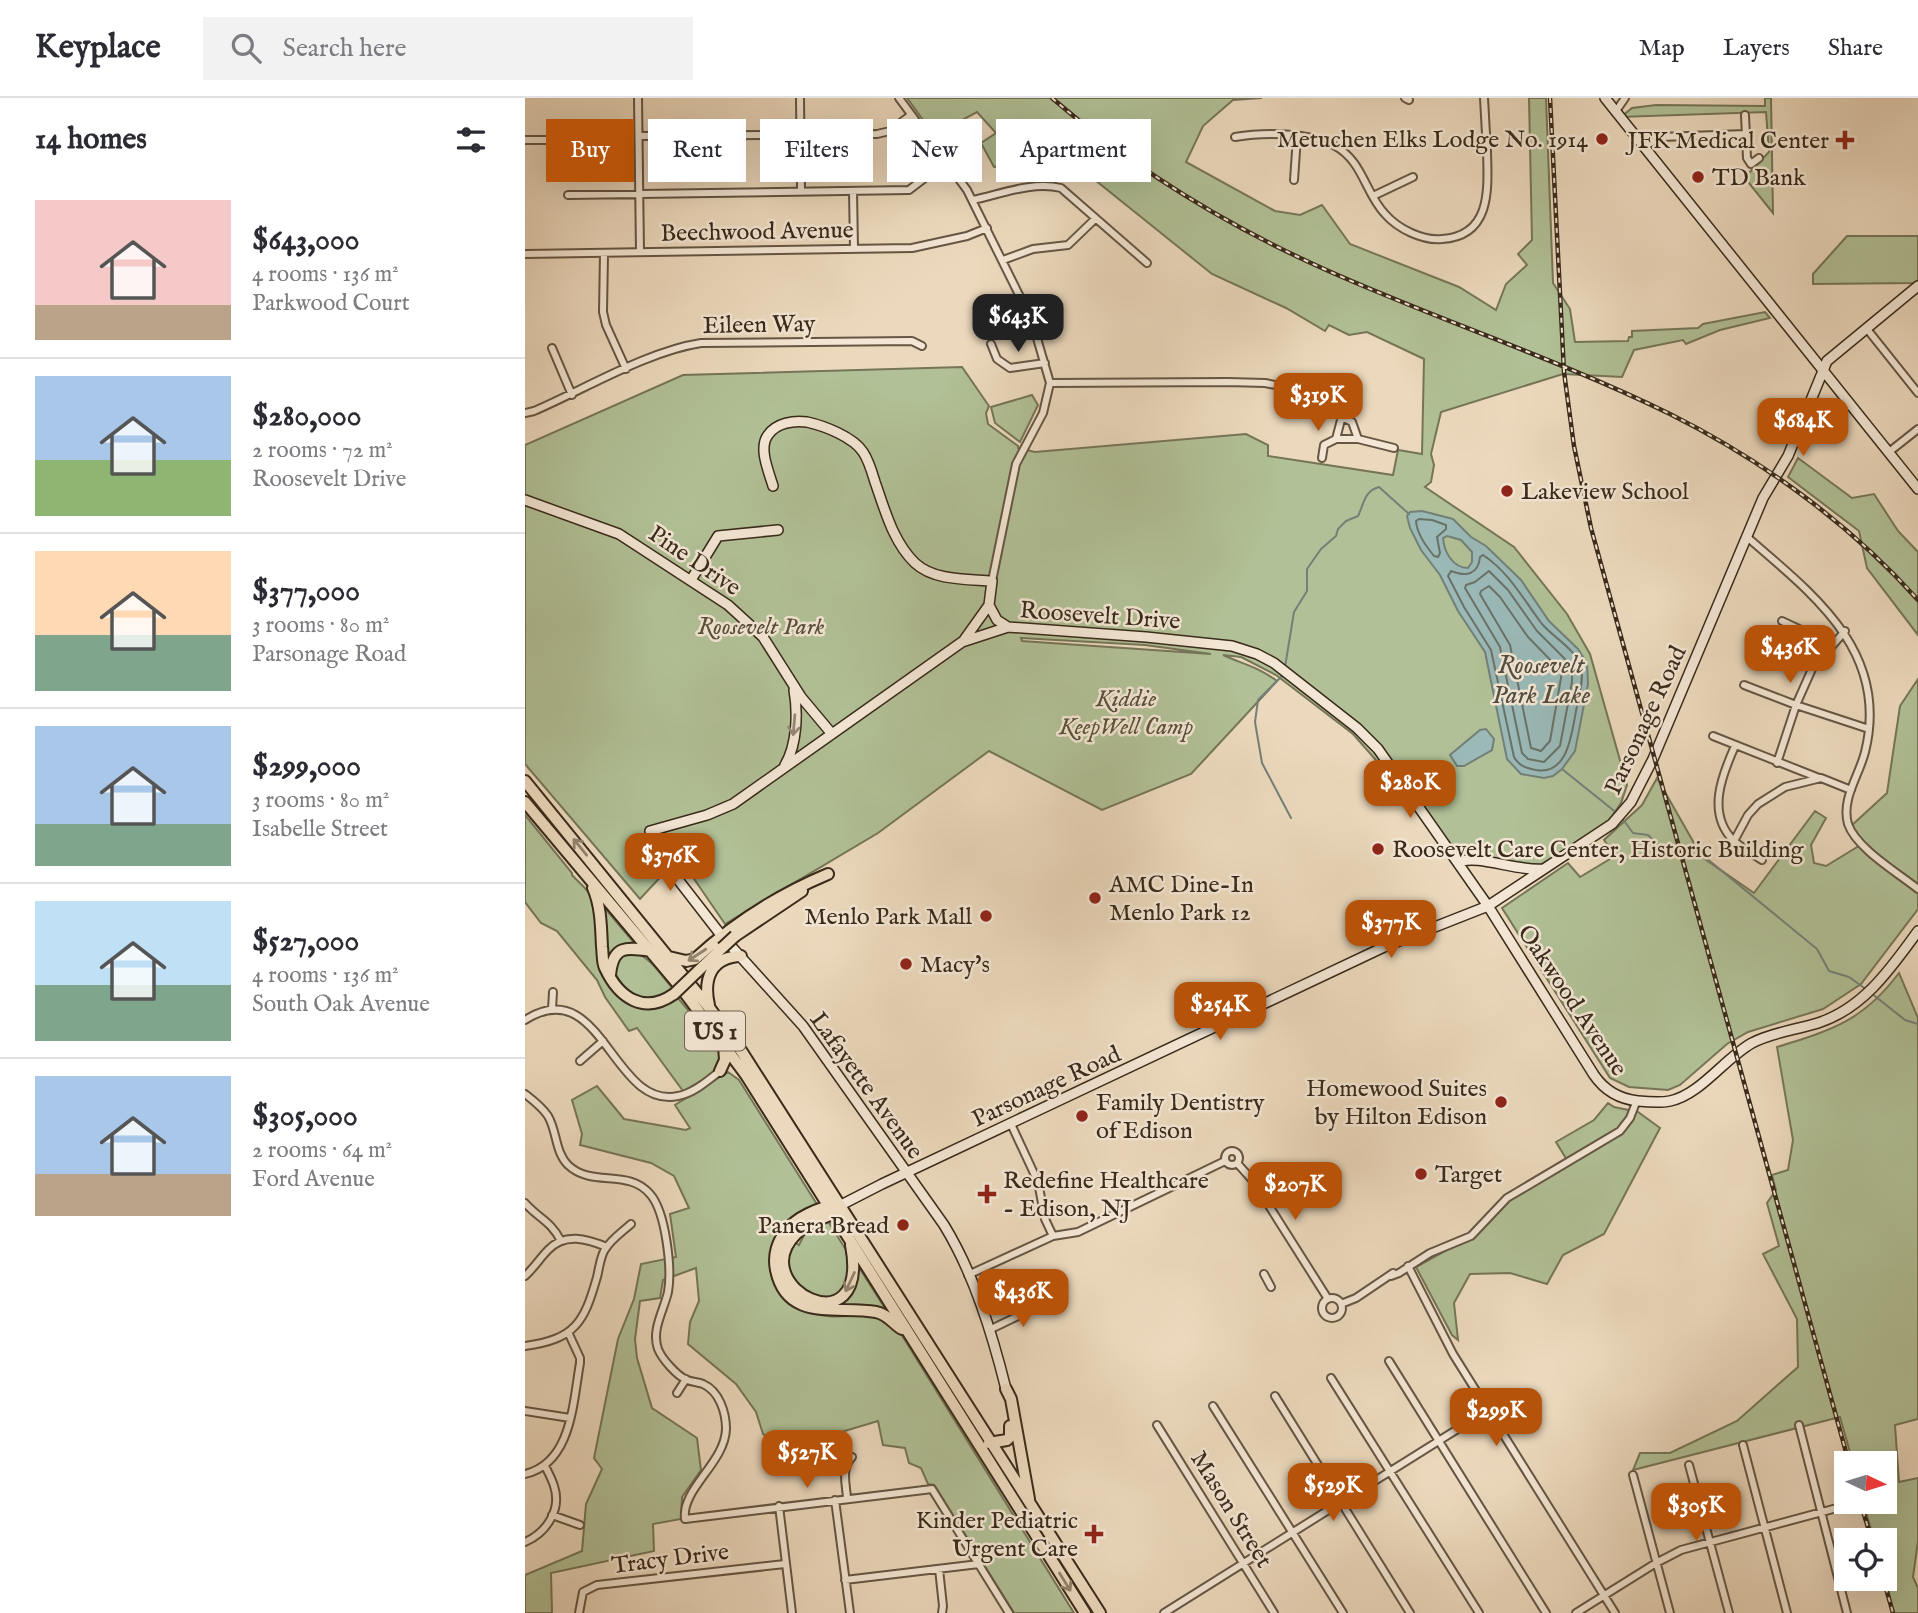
<!DOCTYPE html>
<meta charset="utf-8">
<style>
body{margin:0;font-family:"IM FELL English",serif;background:#f2f2f3;color:#2b2b33;height:100vh;display:flex;flex-direction:column;font-size:26px;white-space:nowrap}
*{box-sizing:border-box;margin:0}
p{font-size:23px;color:#7c7c81}
.icon{flex:none;width:38px;height:38px;fill:none;stroke:currentColor;stroke-width:2;stroke-linecap:round;stroke-linejoin:round}
.map{position:relative;flex:1;overflow:hidden}
.drawer{display:flex;flex-direction:column;background:#fff;width:525px}
.drawer>*{flex:none}
.top-card{position:absolute;left:21px;top:21px;width:665px;height:63px;display:flex;gap:14px}
.needle{width:46px;rotate:94deg}
.controls{position:absolute;left:1309px;top:1353px;display:grid;gap:14px}
.controls a{display:grid;place-items:center;width:63px;height:63px;border-radius:0px;background:#fff;box-shadow:0 7px 28px #0002;font-size:35px}
.price{position:absolute;translate:-50% -60px;padding:0 16px;border-radius:14px;background:#b45309;color:#fff;font-size:23px;line-height:46px;filter:drop-shadow(0 2px 4px #0008)}
.price::after{content:'';position:absolute;left:50%;top:42px;width:21px;height:16px;margin-left:-10px;background:inherit;clip-path:polygon(0 0,100% 0,50% 100%)}
.price.selected{background:#222;color:#fff}
ul{padding:0;list-style:none}
li{display:flex;align-items:center;gap:21px;height:175px;padding:0 35px}
li+li{border-top:2px solid #e1e1e2}
li span{display:grid;place-items:center;flex:none;width:196px;height:140px;border-radius:0px;color:#555}
li>.icon{margin-inline-start:auto}
span .icon{width:84px;height:84px;fill:#fffc;stroke-width:1}
li b{font-size:30px}
h2{display:flex;justify-content:space-between;align-items:center;height:84px;padding:0 35px;font-size:30px}
.tag{padding:0 24px;border-radius:0px;background:#fff;box-shadow:0 7px 28px #0002;font-size:24px;line-height:63px}
.tag.selected{background:#b45309;color:#fff}
header{display:flex;align-items:center;gap:42px;box-sizing:border-box;height:98px;padding:0 35px;background:#fff;border-bottom:2px solid #e1e1e2}
header strong{font-size:33px}
nav{display:flex;gap:38px;margin-inline-start:auto;font-size:24px}
.search{width:490px;height:63px;background:#f2f2f3;display:flex;align-items:center;gap:18px;box-sizing:border-box;padding:0 24px;border-radius:0px;color:#7c7c81;font-size:26px}
main{display:flex;flex:1;min-height:0}
.map>svg:first-child{display:block}
.green{fill:#b1c096;stroke:#757558;stroke-width:2;fill-rule:evenodd}
.water{fill:#9ab9b7;stroke:#738078;stroke-width:2;fill-rule:evenodd}
.lines{fill:none;stroke-linecap:round;stroke-linejoin:round}
.shore{stroke:#6a7268;stroke-width:2}
.stream{stroke:#738078;stroke-width:2}
.street-casing{stroke:#665643;stroke-width:10}
.secondary-casing{stroke:#392a1a;stroke-width:12}
.highway-casing{stroke:#392a1a;stroke-width:14}
.street{stroke:#f3e6d4;stroke-width:6}
.secondary{stroke:#f3e6d4;stroke-width:9}
.highway{stroke:#ecd9bd;stroke-width:10}
.rail-casing{stroke:#392a1a;stroke-width:4.5}
.rail{stroke:#f3e6d4;stroke-width:2;stroke-dasharray:5;stroke-linecap:butt}
.highway-bridge-casing{stroke:#392a1a;stroke-width:14;stroke-linecap:butt}
.highway-bridge{stroke:#ecd9bd;stroke-width:10}
.oneway{stroke:#968877}
.oneway2{stroke:#92826c}
.poi-dot{fill:#8f2418;stroke:#f3e6d4;stroke-width:2.5}
.labels{text-anchor:middle;stroke-width:5;stroke-linejoin:round;paint-order:stroke}
.shield{fill:#f3e6d4;stroke:#716252;stroke-width:2}
.shield-label{font-size:23px;font-weight:bold;fill:#392a1a}
.poi-label{font-size:24px;fill:#392a1a;stroke:#f3e6d4;text-anchor:start}
.street-label{font-size:24px;fill:#392a1a;stroke:#f3e6d4}
.park-label{font-size:24px;font-style:italic;fill:#575039;stroke:#f3e6d4}
.water-label{font-size:26px;font-style:italic;fill:#514e41;stroke:#f3e6d4}
</style>
<header>
<strong>Keyplace</strong>
<div class="search"><svg class="icon" aria-label="search" viewBox="0 0 24 24"><circle cx="10" cy="10" r="6"/><path d="M15 15l6 6"/></svg>Search here</div>
<nav><a>Map</a><a>Layers</a><a>Share</a></nav>
</header>
<main>
<section class="drawer">
<h2>14 homes<svg class="icon" aria-label="filters" viewBox="0 0 24 24"><path d="M4 7h16M4 17h16"/><circle cx="9" cy="7" r="2"/><circle cx="15" cy="17" r="2"/></svg></h2>
<ul>
<li><span style="background:linear-gradient(#f6c9c9 75%,#b9a48a 0)"><svg class="icon" aria-label="home" viewBox="0 0 24 24"><path d="M3 11l9-7 9 7M6 9v11h12V9"/></svg></span><div><b>$643,000</b><p>4 rooms · 136 m²</p><p>Parkwood Court</p></div></li>
<li><span style="background:linear-gradient(#a9c7e8 60%,#8fb573 0)"><svg class="icon" aria-label="home" viewBox="0 0 24 24"><path d="M3 11l9-7 9 7M6 9v11h12V9"/></svg></span><div><b>$280,000</b><p>2 rooms · 72 m²</p><p>Roosevelt Drive</p></div></li>
<li><span style="background:linear-gradient(#ffd9b3 60%,#7fa58c 0)"><svg class="icon" aria-label="home" viewBox="0 0 24 24"><path d="M3 11l9-7 9 7M6 9v11h12V9"/></svg></span><div><b>$377,000</b><p>3 rooms · 80 m²</p><p>Parsonage Road</p></div></li>
<li><span style="background:linear-gradient(#a9c7e8 70%,#7fa58c 0)"><svg class="icon" aria-label="home" viewBox="0 0 24 24"><path d="M3 11l9-7 9 7M6 9v11h12V9"/></svg></span><div><b>$299,000</b><p>3 rooms · 80 m²</p><p>Isabelle Street</p></div></li>
<li><span style="background:linear-gradient(#bfe0f5 60%,#7fa58c 0)"><svg class="icon" aria-label="home" viewBox="0 0 24 24"><path d="M3 11l9-7 9 7M6 9v11h12V9"/></svg></span><div><b>$527,000</b><p>4 rooms · 136 m²</p><p>South Oak Avenue</p></div></li>
<li><span style="background:linear-gradient(#a9c7e8 70%,#b9a48a 0)"><svg class="icon" aria-label="home" viewBox="0 0 24 24"><path d="M3 11l9-7 9 7M6 9v11h12V9"/></svg></span><div><b>$305,000</b><p>2 rooms · 64 m²</p><p>Ford Avenue</p></div></li>
</ul>
</section>
<div class="map">
<svg width="1393" height="1515" viewBox="0 0 1393 1515">
<rect width="100%" height="100%" fill="#ecd9bd"/>
<filter id="stains"><feTurbulence type="fractalNoise" baseFrequency=".00286" numOctaves="4"/><feColorMatrix values="0 0 0 0 .2 0 0 0 0 .09 0 0 0 0 .02 0 0 0 .5 -.17"/></filter>
<radialGradient id="worn" r=".72"><stop offset=".6" stop-color="#630" stop-opacity="0"/><stop offset="1" stop-color="#630" stop-opacity=".3"/></radialGradient>
<path class="green" d="M382,0H737L708,2L678,28L661,64L750,113L775,117L797,107L825,146L934,189L971,212L981,186L1002,167L993,156L1007,142L1004,0H1021L1028,185L1045,211L1050,244L1103,243L1104,239H1107V233L1173,230L1178,226L1240,214L1245,220L1195,232L1161,246L1158,242L1109,252L1097,279L1038,276L916,314L906,356L909,367L906,384L900,389L989,449L1042,516L1065,556L1102,687L1096,705L1082,725L1015,767L988,765L918,750L864,677L828,636L751,577L716,559L698,557C717,566 732,568 752,583L666,676L577,712L464,653L353,735L200,826L154,759L115,801L0,666V347L158,277L437,269L464,308L461,315L463,326L493,348V350L510,354L721,336L743,347V358L868,377L873,352L897,356L899,261L842,234L824,237L804,227L800,233L761,210L687,176L519,41L507,63L469,69L456,45L471,35L452,14L409,37ZM496,540L620,547L686,556L497,543Z
M1240,0H1246L1248,115L1223,84V76L1244,54L1241,14L1096,19L1107,10L1131,7L1240,8Z
M1322,138H1393V185L1288,186V176Z
M507,297L513,307L495,344L470,325L466,309Z
M1273,360L1327,400L1349,396L1373,433L1393,454V537L1342,470L1334,433L1263,379Z
M1393,581V811L1336,886L1298,911L1223,934L1202,946L1155,987L1143,992L1104,989L1085,980L977,810L1043,765L1055,779L1090,758L1079,742L1117,707L1132,680L1177,759L1229,795L1290,713L1301,720L1286,747L1289,765L1301,768L1337,746L1325,729L1362,695L1375,608Z
M0,717L47,775V777C53,784 65,793 68,801C74,820 71,842 74,861C78,889 103,917 134,910C140,908 147,903 153,900L173,924L198,961C192,977 172,985 158,993L112,930L104,933L80,899L72,882L32,833L16,825L0,804Z
M78,808L111,847L82,865Z
M101,853C123,854 134,875 148,891C120,909 104,902 89,873L92,862Z
M1374,875L1393,920V1321L1370,1327L1374,1384L1393,1380V1443L1388,1479L1393,1490V1515H1369L1360,1481V1442H1349L1338,1404H1360V1365H1328L1315,1319L1108,1372L1115,1355H1145L1212,1323L1273,1269L1272,1221L1238,1156L1254,1148L1242,1105L1251,1092L1247,1077L1263,1072L1268,1042L1252,949C1307,932 1338,923 1374,875Z
M203,974L214,982L293,1108C276,1114 258,1122 251,1139C233,1182 259,1213 302,1218C330,1222 349,1207 373,1231L549,1515H489L409,1387L403,1386L396,1370L384,1365L380,1350L358,1347L353,1323L303,1338L252,1360L246,1342L238,1336L231,1314L211,1286L163,1246L165,1224L174,1203L171,1170L138,1182L135,1200L115,1203L110,1241L112,1260L127,1310L172,1340L176,1372L157,1399L156,1421L128,1426L129,1453L26,1475L27,1515H0V1477L57,1453L61,1406L77,1371L69,1360L93,1241L109,1201L116,1166L151,1159L145,1116L164,1110L149,1078L126,1065L55,1047L57,1036L47,1002L72,988L99,1021L161,1032L165,1030L150,1007Z
M1083,1005L1089,1009L1113,1014L1135,1030L1079,1136L1038,1157L1022,1186L985,1175L945,1176L929,1205L933,1242L927,1237L891,1169L949,1137L982,1100L1042,1062L1031,1044L1069,1022Z
M303,1123L321,1152L325,1180C322,1185 317,1195 312,1198C293,1209 268,1189 263,1171C261,1162 265,1153 269,1144L274,1147L280,1135Z
M333,1171H335L363,1215L299,1208L330,1184Z"/>
<path class="water" d="M897,413L928,421L946,439L961,448L996,482L1024,523L1053,551L1062,565L1063,586L1050,653L1037,671L1028,678L1019,680L996,676L982,661L960,554L933,513L915,477L896,452L885,430L882,418L885,414ZM922,438L936,442L947,454V464L943,470C928,470 919,454 918,440Z
M961,631L969,641L967,652L939,668H932L925,657L955,632Z"/>
<g class="lines">
<path class="shore" d="M894,421L907,422L921,427V431L912,439L915,455L913,459L909,458C901,448 892,436 891,423Z
M958,457C984,474 998,501 1017,526C1029,540 1051,551 1056,570C1059,582 1054,596 1052,608C1047,630 1045,678 1011,672C1001,670 994,668 989,659L966,552L939,509L923,478L926,473C941,479 953,477 955,459Z
M964,473L983,492L1012,533L1041,562L1047,571V584L1035,648L1019,664L1003,661L997,655L975,549L940,490L941,487L950,484Z
M964,488L975,499L1003,539L1037,574L1025,643L1016,653L1006,650L985,547L955,496L956,493Z"/>
<path class="stream" d="M760,569L769,514L782,493V471L796,451L811,438L813,431L821,423L833,418C839,406 839,393 854,389L884,416
M757,578L733,602L730,624L737,665L766,720
M1037,671L1093,716
M1097,720L1108,735L1123,737L1136,750L1164,749L1175,755L1292,851L1304,873L1324,879L1342,892
M1346,895L1380,922L1393,926"/>
<g class="street-casing">
<path id="street" d="M113,0L115,154
M275,0L276,93
M374,0L442,92L507,223L525,285L518,315L491,366L467,483
M880,0L884,2
M1091,13L1100,0
M1220,17L1222,60L1226,66L1234,60
M114,38L352,36L365,33L386,17
M710,39C738,34 785,34 810,48C838,63 840,95 860,116C873,131 898,143 917,141C967,138 963,90 962,54C961,36 960,18 959,0
M0,42H35
M1119,49L1135,39L1221,36
M769,82L772,39
M328,93L329,151
M43,97L384,92L422,63
M848,98L888,79
M448,102C476,96 508,83 536,90L622,165
M0,156L387,150L442,138L462,130
M79,156L78,214L81,227L101,271
M478,162L508,151L543,147L570,121
M1342,231L1393,295
M466,246L472,261L485,270L520,265
M27,250L47,297
M525,285L703,284L740,285L760,289L827,324L833,341L869,350
M0,315L9,313C60,291 123,253 176,245L387,243L397,248
M811,341H833
M1364,354L1393,331
M797,360L799,347L811,341L817,318
M1222,439C1289,497 1365,554 1340,654C1334,678 1316,701 1323,726C1331,750 1373,775 1393,791
M1257,523L1306,546
M1219,587L1271,607L1344,631
M1188,638L1294,680
M1210,648C1197,677 1181,716 1209,743C1217,750 1228,756 1237,762
M1252,665L1271,607L1287,571L1320,533
M1209,743L1223,717L1233,706L1260,689L1296,680L1326,692
M27,911L28,894
M0,922C77,873 87,1012 153,998C169,995 182,983 195,973
M55,963L78,943
M0,996C9,1003 17,1009 23,1018C32,1033 30,1054 43,1067C67,1090 103,1070 125,1096C141,1114 147,1171 143,1194C139,1212 126,1232 133,1251C137,1261 152,1278 162,1282C167,1284 173,1284 178,1286C194,1293 201,1314 201,1331C200,1365 156,1391 160,1421L407,1391L484,1515
M486,1026L513,1084L520,1121L528,1138
M700 1060a7 7 0 1 1 14 0a7 7 0 1 1-14 0Z
M712,1065L729,1084L803,1201
M0,1105C14,1121 25,1122 36,1143
M883,1168L928,1256L1090,1515
M739,1176L746,1189
M443,1177L528,1138L553,1134L700,1063
M0,1178C9,1170 15,1160 23,1152C40,1134 62,1141 82,1149
M866,1178L874,1175L905,1155L946,1138L982,1100L1095,1033L1105,1020L1112,1002
M797 1210a10 10 0 1 1 20 0a10 10 0 1 1-20 0Z
M816,1206L831,1200L868,1175
M464,1232L520,1205
M0,1248C50,1241 59,1225 72,1179C74,1171 75,1161 79,1153C85,1142 97,1134 106,1126
M864,1263L1021,1515
M806,1280L954,1515
M152,1295L161,1281
M750,1298L885,1515
M688,1308L818,1515
M0,1313L45,1320
M632,1327L749,1515
M1274,1327L1322,1515
M1218,1347L1262,1515
M1164,1367L1204,1515
M0,1376C47,1365 48,1304 55,1265V1260L43,1234
M1108,1377L1145,1515
M322,1400C321,1385 316,1371 327,1359
M310,1402L325,1515
M254,1408L267,1515
M27,1417L55,1427
M0,1444C21,1435 37,1412 29,1388C27,1381 23,1374 20,1368
M414,1471L418,1508L417,1515
M320,1482L454,1466
M54,1515L58,1494L72,1487L260,1466
M639,1515L963,1312
M1051,1515L1131,1465L1156,1452L1323,1407"/>
</g>
<g class="secondary-casing">
<path id="secondary" d="M1080,0L1393,391
M248,388C244,374 233,350 243,337C251,325 269,322 282,324C300,328 328,339 338,354C344,363 347,374 350,384C360,412 368,444 390,465C409,483 443,481 467,483L464,507L439,542
M0,402L94,436L203,507L238,539L276,599L307,636
M166,482L193,438L253,432
M464,507L472,522L483,529
M260,667C272,647 273,615 269,592
M933,764C954,756 992,774 1019,771
M311,1113L316,1107L357,1086L859,849L963,808L1087,726L1106,704L1128,661L1238,400L1263,358L1302,263L1393,188
M481,1291C467,1235 449,1176 419,1127L278,928L196,837L151,779L138,761L125,733L182,717L208,706L437,544L483,529L621,539L707,548L732,556L749,565L832,630L853,651L963,808L1069,977C1080,993 1094,1001 1113,1003C1123,1004 1136,1005 1145,1003C1175,997 1200,960 1227,945C1248,934 1271,932 1293,925C1339,910 1366,870 1393,833"/>
</g>
<g class="highway-casing">
<path id="highway" d="M0,683L186,912L217,954L575,1515
M0,704L157,891L221,977L560,1515
M68,790C76,808 76,829 77,849C78,855 77,864 80,870C94,900 119,917 149,896
M210,838L277,793
M144,859L161,863L170,861C210,824 253,797 303,776
M172,874L197,850
M85,877C88,847 101,849 126,853
M184,907C178,881 186,859 216,858
M195,973L200,962L199,947
M309,1108C294,1109 271,1120 262,1132C252,1143 248,1158 251,1172C262,1225 313,1207 351,1214C363,1216 368,1226 377,1231
M309,1115C297,1121 281,1126 271,1136C218,1189 346,1253 326,1147
M481,1291L486,1301L504,1401
M464,1345L482,1342L485,1339V1328"/>
</g>
<use href="#street" class="street"/>
<use href="#secondary" class="secondary"/>
<use href="#highway" class="highway"/>
<g class="rail-casing">
<path id="rail" d="M527,0C608,70 701,127 799,171C913,222 1033,261 1145,316C1237,362 1324,425 1393,502
M1025,0L1039,274L1049,348L1066,430L1324,1365
M1335,1404L1347,1442
M1358,1480L1368,1515"/>
</g>
<use href="#rail" class="rail"/>
<g class="highway-bridge-casing">
<path id="highway-bridge" d="M197,850L210,838
M149,896L172,874"/>
</g>
<use href="#highway-bridge" class="highway-bridge"/>
</g>
<defs><path id="oneway-shaft" d="M-6 0H5M1.5-3L5.5 0L1.5 3" fill="none" stroke-width="1.6" stroke-linecap="round" stroke-linejoin="round" transform="scale(1.75)"/></defs>
<use class="oneway" href="#oneway-shaft" transform="translate(269 627) rotate(95)"/>
<g class="oneway2">
<use href="#oneway-shaft" transform="translate(55 749) rotate(-129)"/>
<use href="#oneway-shaft" transform="translate(172 857) rotate(147)"/>
<use href="#oneway-shaft" transform="translate(325 1184) rotate(115)"/>
<use href="#oneway-shaft" transform="translate(540 1484) rotate(58)"/>
</g>
<g class="poi-dot">
<circle cx="1077" cy="41" r="7"/>
<path d="M1316.5 31.5h7v7h7v7h-7v7h-7v-7h-7v-7h7z"/>
<circle cx="1173" cy="79" r="7"/>
<circle cx="982" cy="393" r="7"/>
<circle cx="853" cy="751" r="7"/>
<circle cx="570" cy="800" r="7"/>
<circle cx="461" cy="818" r="7"/>
<circle cx="381" cy="866" r="7"/>
<circle cx="976" cy="1004" r="7"/>
<circle cx="557" cy="1018" r="7"/>
<circle cx="896" cy="1076" r="7"/>
<path d="M458.5 1085.5h7v7h7v7h-7v7h-7v-7h-7v-7h7z"/>
<circle cx="378" cy="1127" r="7"/>
<path d="M565.5 1425.5h7v7h7v7h-7v7h-7v-7h-7v-7h7z"/>
</g>
<g class="labels">
<rect class="shield" x="160" y="913.5" width="60" height="39" rx="5"/>
<g class="shield-label">
<text x="190" y="941">US 1</text>
</g>
<g class="poi-label">
<text x="1063" y="49" text-anchor="end">Metuchen Elks Lodge No. 1914</text>
<text x="1304" y="50" text-anchor="end">JFK Medical Center</text>
<text x="1187" y="87">TD Bank</text>
<text x="996" y="401">Lakeview School</text>
<text x="867" y="759">Roosevelt Care Center, Historic Building</text>
<text x="584" y="794">AMC Dine-In<tspan x="584" dy="28">Menlo Park 12</tspan></text>
<text x="447" y="826" text-anchor="end">Menlo Park Mall</text>
<text x="395" y="874">Macy's</text>
<text x="962" y="998" text-anchor="end">Homewood Suites<tspan x="962" dy="28">by Hilton Edison</tspan></text>
<text x="571" y="1012">Family Dentistry<tspan x="571" dy="28">of Edison</tspan></text>
<text x="910" y="1084">Target</text>
<text x="478" y="1090">Redefine Healthcare<tspan x="478" dy="28">- Edison, NJ</tspan></text>
<text x="364" y="1135" text-anchor="end">Panera Bread</text>
<text x="553" y="1430" text-anchor="end">Kinder Pediatric<tspan x="553" dy="28">Urgent Care</tspan></text>
</g>
<g class="street-label">
<text transform="translate(232 133) rotate(-1)" y="8">Beechwood Avenue</text>
<text transform="translate(234 226) rotate(-1)" y="8">Eileen Way</text>
<text transform="translate(170 462) rotate(34)" y="8">Pine Drive</text>
<text transform="translate(575 517) rotate(4)" y="8">Roosevelt Drive</text>
<text transform="translate(1120 622) rotate(-65)" y="8">Parsonage Road</text>
<text transform="translate(1048 902) rotate(56)" y="8">Oakwood Avenue</text>
<text transform="translate(342 987) rotate(54)" y="8">Lafayette Avenue</text>
<text transform="translate(521 988) rotate(-25)" y="8">Parsonage Road</text>
<text transform="translate(707 1411) rotate(58)" y="8">Mason Street</text>
<text transform="translate(145 1460) rotate(-7)" y="8">Tracy Drive</text>
</g>
<g class="park-label">
<text x="236" y="536">Roosevelt Park</text>
<text x="601" y="608">Kiddie<tspan x="601" dy="28">KeepWell Camp</tspan></text>
</g>
<g class="water-label">
<text x="1016" y="575">Roosevelt<tspan x="1016" dy="30">Park Lake</tspan></text>
</g>
</g>
<rect width="100%" height="100%" filter="url(#stains)"/>
<rect width="100%" height="100%" fill="url(#worn)"/>
</svg>
<div class="controls">
<a><svg class="needle" viewBox="-14 -14 28 28"><path d="M0-13l5 13h-10z" fill="#e53935"/><path d="M0 13l5-13h-10z" fill="#7c7c81"/></svg></a>
<a><svg class="icon" aria-label="locate" viewBox="0 0 24 24"><circle cx="12" cy="12" r="6"/><path d="M12 2v4M12 18v4M2 12h4M18 12h4"/></svg></a>
</div>
<b class="price selected" style="left:493px;top:256px">$643K</b>
<b class="price" style="left:793px;top:335px">$319K</b>
<b class="price" style="left:1278px;top:360px">$684K</b>
<b class="price" style="left:1265px;top:587px">$436K</b>
<b class="price" style="left:885px;top:722px">$280K</b>
<b class="price" style="left:145px;top:795px">$376K</b>
<b class="price" style="left:866px;top:862px">$377K</b>
<b class="price" style="left:695px;top:944px">$254K</b>
<b class="price" style="left:770px;top:1124px">$207K</b>
<b class="price" style="left:498px;top:1231px">$436K</b>
<b class="price" style="left:971px;top:1350px">$299K</b>
<b class="price" style="left:282px;top:1392px">$527K</b>
<b class="price" style="left:808px;top:1425px">$529K</b>
<b class="price" style="left:1171px;top:1445px">$305K</b>
<div class="top-card">
<a class="tag selected">Buy</a>
<a class="tag">Rent</a>
<a class="tag">Filters</a>
<a class="tag">New</a>
<a class="tag">Apartment</a>
</div>
</div>
</main>
